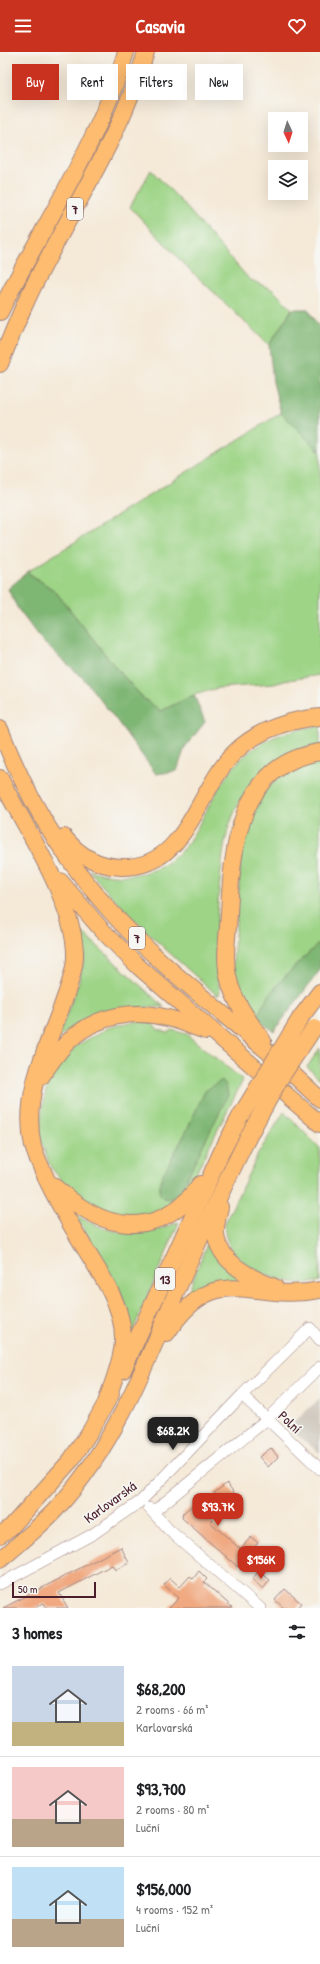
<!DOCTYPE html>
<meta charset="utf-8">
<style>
body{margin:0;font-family:"Patrick Hand",sans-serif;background:#f2f2f2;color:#202124;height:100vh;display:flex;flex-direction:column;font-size:15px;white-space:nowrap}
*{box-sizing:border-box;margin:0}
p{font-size:13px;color:#757577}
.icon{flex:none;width:22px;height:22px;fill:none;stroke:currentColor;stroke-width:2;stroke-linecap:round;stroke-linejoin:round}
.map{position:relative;height:1556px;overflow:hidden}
.sheet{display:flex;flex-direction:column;background:#fff;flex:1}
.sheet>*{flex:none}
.banner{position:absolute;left:12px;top:12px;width:296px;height:36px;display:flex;gap:8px}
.needle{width:26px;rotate:176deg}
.fabs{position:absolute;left:268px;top:60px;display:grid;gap:8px}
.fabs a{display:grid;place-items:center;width:40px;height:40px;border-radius:0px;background:#fff;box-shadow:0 4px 16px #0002;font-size:20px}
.scale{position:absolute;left:12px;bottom:10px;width:84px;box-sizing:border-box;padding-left:4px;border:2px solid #4a1f2b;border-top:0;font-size:11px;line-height:14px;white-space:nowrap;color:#4a1f2b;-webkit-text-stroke:3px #f6f6f2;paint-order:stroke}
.price{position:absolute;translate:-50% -34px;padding:0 9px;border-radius:8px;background:#c8321e;color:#fff;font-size:13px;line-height:26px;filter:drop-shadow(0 1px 2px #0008)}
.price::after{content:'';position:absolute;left:50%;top:24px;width:12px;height:9px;margin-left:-6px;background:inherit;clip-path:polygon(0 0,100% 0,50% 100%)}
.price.selected{background:#222;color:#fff}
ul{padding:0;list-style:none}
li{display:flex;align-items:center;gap:12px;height:100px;padding:0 12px}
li+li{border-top:1px solid #e0e0e0}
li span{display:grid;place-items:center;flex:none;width:112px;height:80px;border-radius:0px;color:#555}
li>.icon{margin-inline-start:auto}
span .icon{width:48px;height:48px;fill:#fffc;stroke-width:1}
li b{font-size:17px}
h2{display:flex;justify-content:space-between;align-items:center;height:48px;padding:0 12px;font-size:17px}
.pill{padding:0 14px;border-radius:0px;background:#fff;box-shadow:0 4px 16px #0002;font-size:14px;line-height:36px}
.pill.selected{background:#c8321e;color:#fff}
header{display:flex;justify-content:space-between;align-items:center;height:52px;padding:0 12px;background:#c8321e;color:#fff;font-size:18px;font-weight:700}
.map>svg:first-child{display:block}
.industrial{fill:#cac3b8}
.green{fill:#9dd486;stroke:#747a58;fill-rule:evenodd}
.forest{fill:#7eb673;stroke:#646a4f}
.building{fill:#f0a980}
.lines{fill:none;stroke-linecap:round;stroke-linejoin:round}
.minor-casing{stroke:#a08481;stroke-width:12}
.highway-casing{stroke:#a08481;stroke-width:18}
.minor{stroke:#fff;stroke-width:11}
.highway{stroke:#febc70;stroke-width:16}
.highway-bridge-casing{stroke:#a08481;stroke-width:18;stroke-linecap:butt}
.highway-bridge{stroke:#febc70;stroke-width:16}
.labels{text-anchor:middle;stroke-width:3.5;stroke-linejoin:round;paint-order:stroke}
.shield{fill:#f6f6f2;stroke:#7e6067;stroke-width:1}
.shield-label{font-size:13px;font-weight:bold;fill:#4a1f2b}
.street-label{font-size:14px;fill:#4a1f2b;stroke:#f6f6f2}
</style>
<header><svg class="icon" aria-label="menu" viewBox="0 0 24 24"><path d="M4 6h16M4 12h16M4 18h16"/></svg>Casavia<svg class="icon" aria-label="heart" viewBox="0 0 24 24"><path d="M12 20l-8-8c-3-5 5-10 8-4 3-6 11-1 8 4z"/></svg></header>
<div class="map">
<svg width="320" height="1556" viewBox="0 0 320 1556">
<rect width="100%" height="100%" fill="#f6f6f2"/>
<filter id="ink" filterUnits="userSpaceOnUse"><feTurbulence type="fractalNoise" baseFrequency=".025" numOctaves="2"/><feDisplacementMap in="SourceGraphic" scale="8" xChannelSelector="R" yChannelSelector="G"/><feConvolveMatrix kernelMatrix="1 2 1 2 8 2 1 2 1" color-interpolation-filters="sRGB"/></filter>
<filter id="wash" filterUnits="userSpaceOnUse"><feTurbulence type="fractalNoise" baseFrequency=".012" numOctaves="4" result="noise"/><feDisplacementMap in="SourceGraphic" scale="16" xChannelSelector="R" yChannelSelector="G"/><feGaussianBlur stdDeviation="0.9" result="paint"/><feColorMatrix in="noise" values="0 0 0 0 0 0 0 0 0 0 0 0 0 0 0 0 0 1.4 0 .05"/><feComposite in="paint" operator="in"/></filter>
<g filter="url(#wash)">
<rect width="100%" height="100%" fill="#f5e9d7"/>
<path class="industrial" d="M320,1346V1401L288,1376Z"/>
<path class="green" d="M151,118L180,148L249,227L273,238L292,257L269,293L185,213L130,155Z
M281,361L320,400V623L288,628L274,632L218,636L194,643L161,659L144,647L116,616L55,539L27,520Z
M320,674V693C273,700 238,737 227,782C222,801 221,821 219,840C216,874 214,906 220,940L218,944C173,904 127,865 89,818C125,830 167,823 189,789C207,762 217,731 241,707C263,686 290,677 320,674Z
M320,707V890C297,913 269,936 256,967C245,949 236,933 233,911L242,792L258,749L272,730L290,716Z
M82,880L164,955C135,955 107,955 81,969C73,974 66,981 58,986L79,929L84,907Z
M140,969L152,971L157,977L168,981L172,978L186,982L243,1028L186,1140L157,1162L132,1165L106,1160L82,1148L65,1133L50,1114L40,1086L41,1063L46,1038L57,1015L76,994L108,976L126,971ZM184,1084L180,1140L172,1105Z
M320,996V1027L307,1015Z
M284,1060L320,1096V1229C286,1238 220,1213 225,1171L258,1102Z
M75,1163C115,1184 137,1187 179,1170L131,1283L128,1257L117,1232Z
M209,1187C213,1209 230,1220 248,1231L184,1250Z"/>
<path class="forest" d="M292,257H308L320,277V400L281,361L273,330L269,293Z
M27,520L55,539L116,616L144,647L161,659L194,643L205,670L185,695L177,719L156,722L117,669L83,626L42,589L18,557L8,537Z
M320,890V918L274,979L256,967C269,936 297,913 320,890Z
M222,1028L226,1033L228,1043L180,1140L170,1147L163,1146L159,1140L162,1124L184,1084L205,1039Z"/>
<g id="blocks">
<path class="building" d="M271,1396L278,1405L268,1415L259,1405Z
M227,1431L237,1445L210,1464L213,1468L210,1470L238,1495L241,1496L251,1485L258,1491L238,1515L182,1466L183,1461L194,1452L198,1456L201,1454L204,1457L218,1446L214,1441Z
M121,1495L129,1511L115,1518L112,1513L59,1541L68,1556H47L44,1551L34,1556H3Z
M199,1519L207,1527L204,1530L233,1556H169L179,1546L164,1533L170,1526L180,1535L190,1524L193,1527Z
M259,1519L270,1528L263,1537L252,1527Z
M285,1537L301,1551L297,1556H284L275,1548Z"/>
</g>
</g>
<g filter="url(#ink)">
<use href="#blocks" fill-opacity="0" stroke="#a08481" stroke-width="1"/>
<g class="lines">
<g class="minor-casing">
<path id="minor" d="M242,1343L320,1417
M149,1456L169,1478L260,1556
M153,1460L266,1368L320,1315
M0,1532L93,1482L141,1449L242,1343L310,1276L320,1288"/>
</g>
<g class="highway-casing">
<path id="highway" d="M0,260C42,174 99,92 126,0
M0,312C11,284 22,256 36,229C74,153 122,82 146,0
M0,677C26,745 64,808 113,862C161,915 219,957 273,1004C289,1018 304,1033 320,1047
M0,726C24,774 77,853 75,906C74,923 67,939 62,954C45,999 22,1045 33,1094C36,1105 42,1116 46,1126C59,1153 73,1177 89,1203C105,1229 124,1257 123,1289C122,1310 112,1332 106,1351
M64,785C79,803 96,814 121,815C187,817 196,739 235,700C259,677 288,668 320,665
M60,829L101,877L139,915L320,1072
M301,965L320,940
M263,989C250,970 234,950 229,928C223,907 228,883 229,861C232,795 239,712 320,700
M41,1025C50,1012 59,997 71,987C97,963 135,957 168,966C181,969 193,975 206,979
M51,1132C60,1139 69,1147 78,1153C123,1184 169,1177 200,1132
M220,1155C218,1164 215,1174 216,1183C219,1210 252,1227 275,1235
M167,1281C217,1205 251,1252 320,1238
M123,1318L221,1101L241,1063
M0,1483L11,1475L71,1408L91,1378L111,1342
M0,1508C20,1491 41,1474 58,1455C115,1393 146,1312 178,1236C202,1181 226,1127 254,1074"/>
</g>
<use href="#minor" class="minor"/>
<use href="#highway" class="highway"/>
<g class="highway-bridge-casing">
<path id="highway-bridge" d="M241,1063L301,965
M254,1074L281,1025L314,976"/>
</g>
<use href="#highway-bridge" class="highway-bridge"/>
</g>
</g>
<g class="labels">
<g class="shield">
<rect x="67" y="146" width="16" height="22" rx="3"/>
<rect x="129" y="875" width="16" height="22" rx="3"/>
<rect x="155" y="1216" width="20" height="22" rx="3"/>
</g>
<g class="shield-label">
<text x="75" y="162">7</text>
<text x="137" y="891">7</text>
<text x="165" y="1232">13</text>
</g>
<g class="street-label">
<text transform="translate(290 1370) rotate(43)" y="5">Polní</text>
<text transform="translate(110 1450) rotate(-36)" y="5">Karlovarská</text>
</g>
</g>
</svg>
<div class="fabs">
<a><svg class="needle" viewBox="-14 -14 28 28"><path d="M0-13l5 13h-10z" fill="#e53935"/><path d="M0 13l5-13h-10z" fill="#757577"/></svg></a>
<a><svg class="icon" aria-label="layers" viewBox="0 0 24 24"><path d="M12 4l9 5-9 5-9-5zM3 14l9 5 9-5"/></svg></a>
</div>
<div class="scale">50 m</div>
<b class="price selected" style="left:173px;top:1399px">$68.2K</b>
<b class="price" style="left:218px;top:1475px">$93.7K</b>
<b class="price" style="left:261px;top:1528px">$156K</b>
<div class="banner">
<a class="pill selected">Buy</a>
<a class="pill">Rent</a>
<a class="pill">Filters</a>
<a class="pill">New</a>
</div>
</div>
<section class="sheet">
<h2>3 homes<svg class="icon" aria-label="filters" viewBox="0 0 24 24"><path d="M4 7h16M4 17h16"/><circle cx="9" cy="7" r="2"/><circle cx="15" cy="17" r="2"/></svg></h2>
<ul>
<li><span style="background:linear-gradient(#c9d6e8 70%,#c2b280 0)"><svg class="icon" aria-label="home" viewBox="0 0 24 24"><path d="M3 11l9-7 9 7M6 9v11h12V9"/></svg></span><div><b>$68,200</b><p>2 rooms · 66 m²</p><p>Karlovarská</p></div></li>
<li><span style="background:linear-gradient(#f6c9c9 65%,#b9a48a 0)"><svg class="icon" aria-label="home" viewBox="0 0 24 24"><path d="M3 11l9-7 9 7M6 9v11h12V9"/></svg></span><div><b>$93,700</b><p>2 rooms · 80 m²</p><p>Luční</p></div></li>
<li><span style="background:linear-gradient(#bfe0f5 65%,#b9a48a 0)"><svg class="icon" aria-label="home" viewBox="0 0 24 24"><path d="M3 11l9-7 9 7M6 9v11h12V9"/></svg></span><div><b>$156,000</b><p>4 rooms · 152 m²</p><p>Luční</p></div></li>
</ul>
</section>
